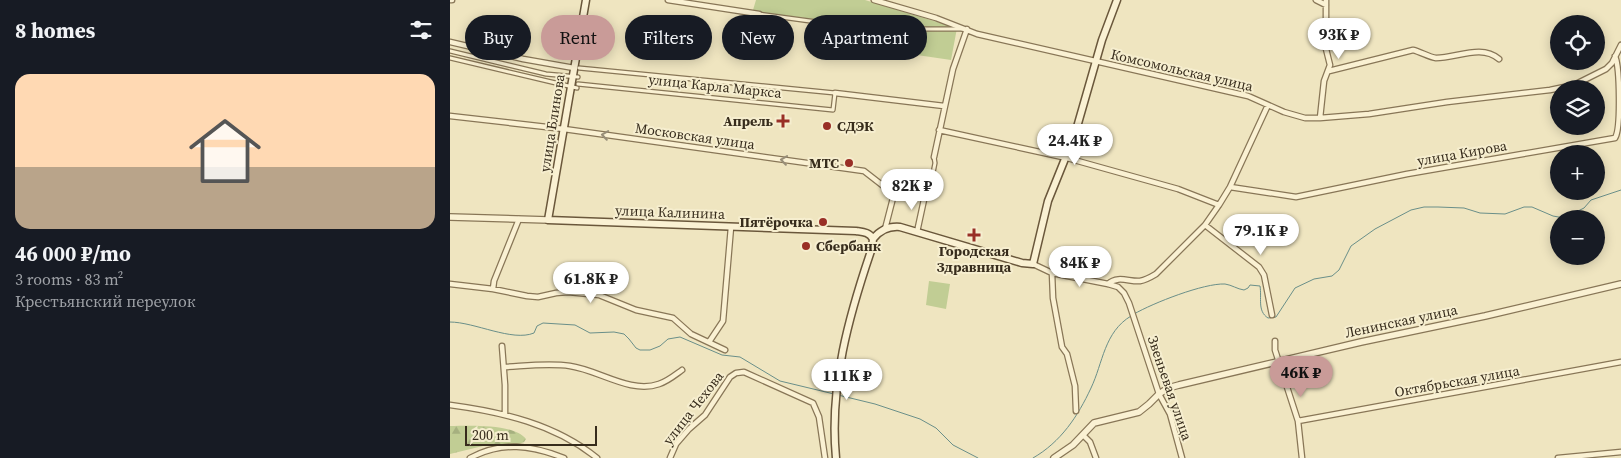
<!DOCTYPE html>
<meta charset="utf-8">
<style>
body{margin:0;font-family:"Source Serif 4",serif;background:#242831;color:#f1f3f6;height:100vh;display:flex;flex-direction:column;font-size:19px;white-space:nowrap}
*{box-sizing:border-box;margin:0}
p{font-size:16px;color:#9ea1a6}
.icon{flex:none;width:28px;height:28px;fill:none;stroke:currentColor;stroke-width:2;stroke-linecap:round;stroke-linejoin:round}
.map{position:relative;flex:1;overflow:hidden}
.details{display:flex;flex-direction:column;background:#171b24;width:450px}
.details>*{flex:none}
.guide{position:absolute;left:15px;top:15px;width:475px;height:45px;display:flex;gap:10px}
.controls{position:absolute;left:1100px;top:15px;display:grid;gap:10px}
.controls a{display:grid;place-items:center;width:55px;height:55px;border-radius:50%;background:#171b24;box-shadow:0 2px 12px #0003;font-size:25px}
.scale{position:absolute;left:15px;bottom:12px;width:132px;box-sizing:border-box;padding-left:5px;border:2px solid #372c1c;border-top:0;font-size:14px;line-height:18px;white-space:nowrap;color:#372c1c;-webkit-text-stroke:4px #f6eecf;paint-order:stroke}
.price{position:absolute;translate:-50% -42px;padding:0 11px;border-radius:18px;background:#fff;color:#222;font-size:16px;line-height:32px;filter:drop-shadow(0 1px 2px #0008)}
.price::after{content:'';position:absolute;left:50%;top:30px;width:15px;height:11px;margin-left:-8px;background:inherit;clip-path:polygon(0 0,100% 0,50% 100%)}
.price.current{background:#c99b98;color:#111}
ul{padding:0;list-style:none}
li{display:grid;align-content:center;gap:10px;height:265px;padding:0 15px}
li+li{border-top:1px solid #363941}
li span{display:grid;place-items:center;height:155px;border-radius:15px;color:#555}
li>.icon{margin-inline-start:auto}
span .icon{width:90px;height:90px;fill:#fffc;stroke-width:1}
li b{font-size:21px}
h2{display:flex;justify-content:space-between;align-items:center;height:60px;padding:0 15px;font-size:21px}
.chip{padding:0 18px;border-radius:22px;background:#171b24;box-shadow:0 2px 12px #0003;font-size:18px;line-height:45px}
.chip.current{background:#c99b98;color:#111}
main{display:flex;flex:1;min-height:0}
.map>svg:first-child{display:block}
.forest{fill:url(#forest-firs)}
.green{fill:#c1cd94}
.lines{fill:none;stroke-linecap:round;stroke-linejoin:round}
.stream{stroke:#6a8f89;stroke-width:1}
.pedestrian-casing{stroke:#887657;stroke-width:5.5}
.minor-casing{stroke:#887657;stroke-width:7}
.tertiary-casing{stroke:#887657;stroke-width:8}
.secondary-casing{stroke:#6a573b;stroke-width:9}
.pedestrian{stroke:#faf1d3;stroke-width:3}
.minor{stroke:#faf1d3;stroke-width:4.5}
.tertiary{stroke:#faf1d3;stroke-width:5.5}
.secondary{stroke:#faf1d3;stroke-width:6}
.oneway{stroke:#988e78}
.poi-dot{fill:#992f26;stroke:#f6eecf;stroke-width:2}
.labels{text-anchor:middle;stroke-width:4;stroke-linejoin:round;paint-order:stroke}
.street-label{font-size:14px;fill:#372c1c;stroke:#f6eecf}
.poi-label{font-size:14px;font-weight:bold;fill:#372c1c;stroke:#f6eecf;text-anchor:end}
</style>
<main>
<section class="details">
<h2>8 homes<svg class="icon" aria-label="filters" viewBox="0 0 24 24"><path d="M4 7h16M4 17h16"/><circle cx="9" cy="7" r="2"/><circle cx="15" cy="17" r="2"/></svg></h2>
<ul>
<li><span style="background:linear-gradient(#ffd9b3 60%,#b9a48a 0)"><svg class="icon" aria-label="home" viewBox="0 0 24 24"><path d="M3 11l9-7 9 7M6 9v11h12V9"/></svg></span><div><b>46 000 ₽/mo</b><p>3 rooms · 83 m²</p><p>Крестьянский переулок</p></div></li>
</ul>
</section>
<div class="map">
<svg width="1171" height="458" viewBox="0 0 1171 458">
<defs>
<pattern id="forest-firs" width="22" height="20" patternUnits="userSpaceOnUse" patternTransform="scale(1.25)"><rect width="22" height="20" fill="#c1cd94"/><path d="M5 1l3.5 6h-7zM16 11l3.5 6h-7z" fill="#a6b07f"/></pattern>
</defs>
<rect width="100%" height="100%" fill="#efe5c0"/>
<path class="forest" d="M0,426C19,426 63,423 76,439L74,442L69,444L37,445L0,454Z"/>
<path class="green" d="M306,0H415L507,28L501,60L467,55L469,36L421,26L306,12L303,10Z
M479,281L500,284L496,309L476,305Z"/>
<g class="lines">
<path class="stream" d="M684,314C703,303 754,283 775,284C782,285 787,289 794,290L798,288L800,285L810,286C812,298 807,311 818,318L826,317L845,288L864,279L882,276L889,270L901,246L925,229L961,210L974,207H988L1014,208L1030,213L1055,214L1074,207H1082L1103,216L1114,218L1134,208L1141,200L1171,190
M0,322C25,322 62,342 84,333L87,326L93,323L125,325L140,333L164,332L174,334L179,339L186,348L190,350H200L210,346L218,339L230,337L272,355L290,357L330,381L384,394
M388,395L425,404L470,419L486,428L503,445L528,458
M583,458C611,442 628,416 641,388C653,363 654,332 681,316"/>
<g class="pedestrian-casing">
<path id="pedestrian" d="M309,14L419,29H513
M0,51L96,74L128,77
M0,58L127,88
M128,84L383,110L385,93L129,68
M475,195L479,193L485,163L484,157"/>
</g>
<g class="minor-casing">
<path id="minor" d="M0,0H2
M218,0L309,14
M424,0L486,18L527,34L798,96L834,112L855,118H870L919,114L997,102L1100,90L1124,85L1156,69L1162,63L1171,45
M866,0L876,5
M0,42L73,59L124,68
M879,71L963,50C971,52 979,57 986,58C1007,58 1031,44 1049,59
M385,93L494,106
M0,116L114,129L414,171L441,192L443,198L435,229
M870,118L874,81L880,65L876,49V0
M489,130L617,158L728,189L769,205
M484,157L503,69L517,29
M780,187L846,197L957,174L1165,138C1171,129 1170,68 1165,56
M755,225L809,267L814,275L822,315
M467,232L475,195
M583,264L602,273L658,284L668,287L674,293L679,303L709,394L720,414L732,458
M602,273L603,298L612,347L617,354L625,386L626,411
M0,284L43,289L77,296L88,297L106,293L118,292L149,295L186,310L223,318L241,334L275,350
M658,284C668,275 679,282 690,281C696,280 701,277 706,274L755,225L769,205L780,187L818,105
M43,289L44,281L69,219
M825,341V350L848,421L852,458
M259,342L273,321L281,227
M52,346L55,385V414
M54,367C75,366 98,363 120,366C149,370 180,394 209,384C218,381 225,375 232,370
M0,405C52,412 105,424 147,458
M848,421L1171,362
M633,435L640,442L646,458
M20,458C52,441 81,445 114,458
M220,458L226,444L239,429L255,415L280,377L286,373L294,372L363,403L369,417L375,458
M1108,458L1171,452"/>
</g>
<g class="tertiary-casing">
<path id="tertiary" d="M0,217L98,220
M604,458L623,445L644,423L689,412L699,404L709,394L718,388L729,385L911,342L1035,316L1171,284"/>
</g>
<g class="secondary-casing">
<path id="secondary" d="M136,0L98,220L406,231C413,232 419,232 423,239
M423,239C430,230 438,226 450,227L572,263L583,264L598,201L625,134L652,40L667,0
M386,458C379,386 399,315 422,248L423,239"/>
</g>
<use href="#pedestrian" class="pedestrian"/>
<use href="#minor" class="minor"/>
<use href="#tertiary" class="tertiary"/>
<use href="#secondary" class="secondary"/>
</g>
<defs><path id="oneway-chevron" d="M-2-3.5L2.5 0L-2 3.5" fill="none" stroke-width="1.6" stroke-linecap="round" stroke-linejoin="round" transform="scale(1.25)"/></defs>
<g class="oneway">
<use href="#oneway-chevron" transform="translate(155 135) rotate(-171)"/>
<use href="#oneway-chevron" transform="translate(334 160) rotate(-172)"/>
</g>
<g class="poi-dot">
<path d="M330.5 113.5h5v5h5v5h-5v5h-5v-5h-5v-5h5z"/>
<circle cx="377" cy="126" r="5"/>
<circle cx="399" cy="163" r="5"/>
<circle cx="373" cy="222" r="5"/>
<path d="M521.5 227.5h5v5h5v5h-5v5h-5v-5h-5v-5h5z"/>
<circle cx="356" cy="246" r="5"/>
</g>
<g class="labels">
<g class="street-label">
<text transform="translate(732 70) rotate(13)" y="5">Комсомольская улица</text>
<text transform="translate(265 86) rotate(6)" y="5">улица Карла Маркса</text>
<text transform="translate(102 123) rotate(-81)" y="5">улица Блинова</text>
<text transform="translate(245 136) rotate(8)" y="5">Московская улица</text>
<text transform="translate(1012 153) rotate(-10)" y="5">улица Кирова</text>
<text transform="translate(220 212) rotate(2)" y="5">улица Калинина</text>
<text transform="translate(951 321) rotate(-12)" y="5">Ленинская улица</text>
<text transform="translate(1007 381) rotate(-10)" y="5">Октябрьская улица</text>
<text transform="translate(720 388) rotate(71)" y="5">Звеньевая улица</text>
<text transform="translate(243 408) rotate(-52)" y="5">улица Чехова</text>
</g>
<g class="poi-label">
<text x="323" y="126">Апрель</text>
<text x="387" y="131" text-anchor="start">СДЭК</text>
<text x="389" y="168">МТС</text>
<text x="363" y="227">Пятёрочка</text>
<text x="366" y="251" text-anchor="start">Сбербанк</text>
<text x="524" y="256" text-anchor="middle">Городская<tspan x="524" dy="16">Здравница</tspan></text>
</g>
</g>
</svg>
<div class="controls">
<a><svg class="icon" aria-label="locate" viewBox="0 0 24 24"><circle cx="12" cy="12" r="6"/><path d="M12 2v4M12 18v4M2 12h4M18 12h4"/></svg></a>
<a><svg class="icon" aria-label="layers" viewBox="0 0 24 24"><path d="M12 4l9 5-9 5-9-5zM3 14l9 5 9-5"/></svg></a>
<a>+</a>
<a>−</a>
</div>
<div class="scale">200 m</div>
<b class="price" style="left:889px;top:60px">93K ₽</b>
<b class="price" style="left:625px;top:166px">24.4K ₽</b>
<b class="price" style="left:462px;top:211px">82K ₽</b>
<b class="price" style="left:811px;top:256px">79.1K ₽</b>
<b class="price" style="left:630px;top:288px">84K ₽</b>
<b class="price" style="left:141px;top:304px">61.8K ₽</b>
<b class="price current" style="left:851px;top:398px">46K ₽</b>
<b class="price" style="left:397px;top:401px">111K ₽</b>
<div class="guide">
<a class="chip">Buy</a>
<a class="chip current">Rent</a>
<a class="chip">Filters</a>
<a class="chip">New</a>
<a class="chip">Apartment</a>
</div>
</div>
</main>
